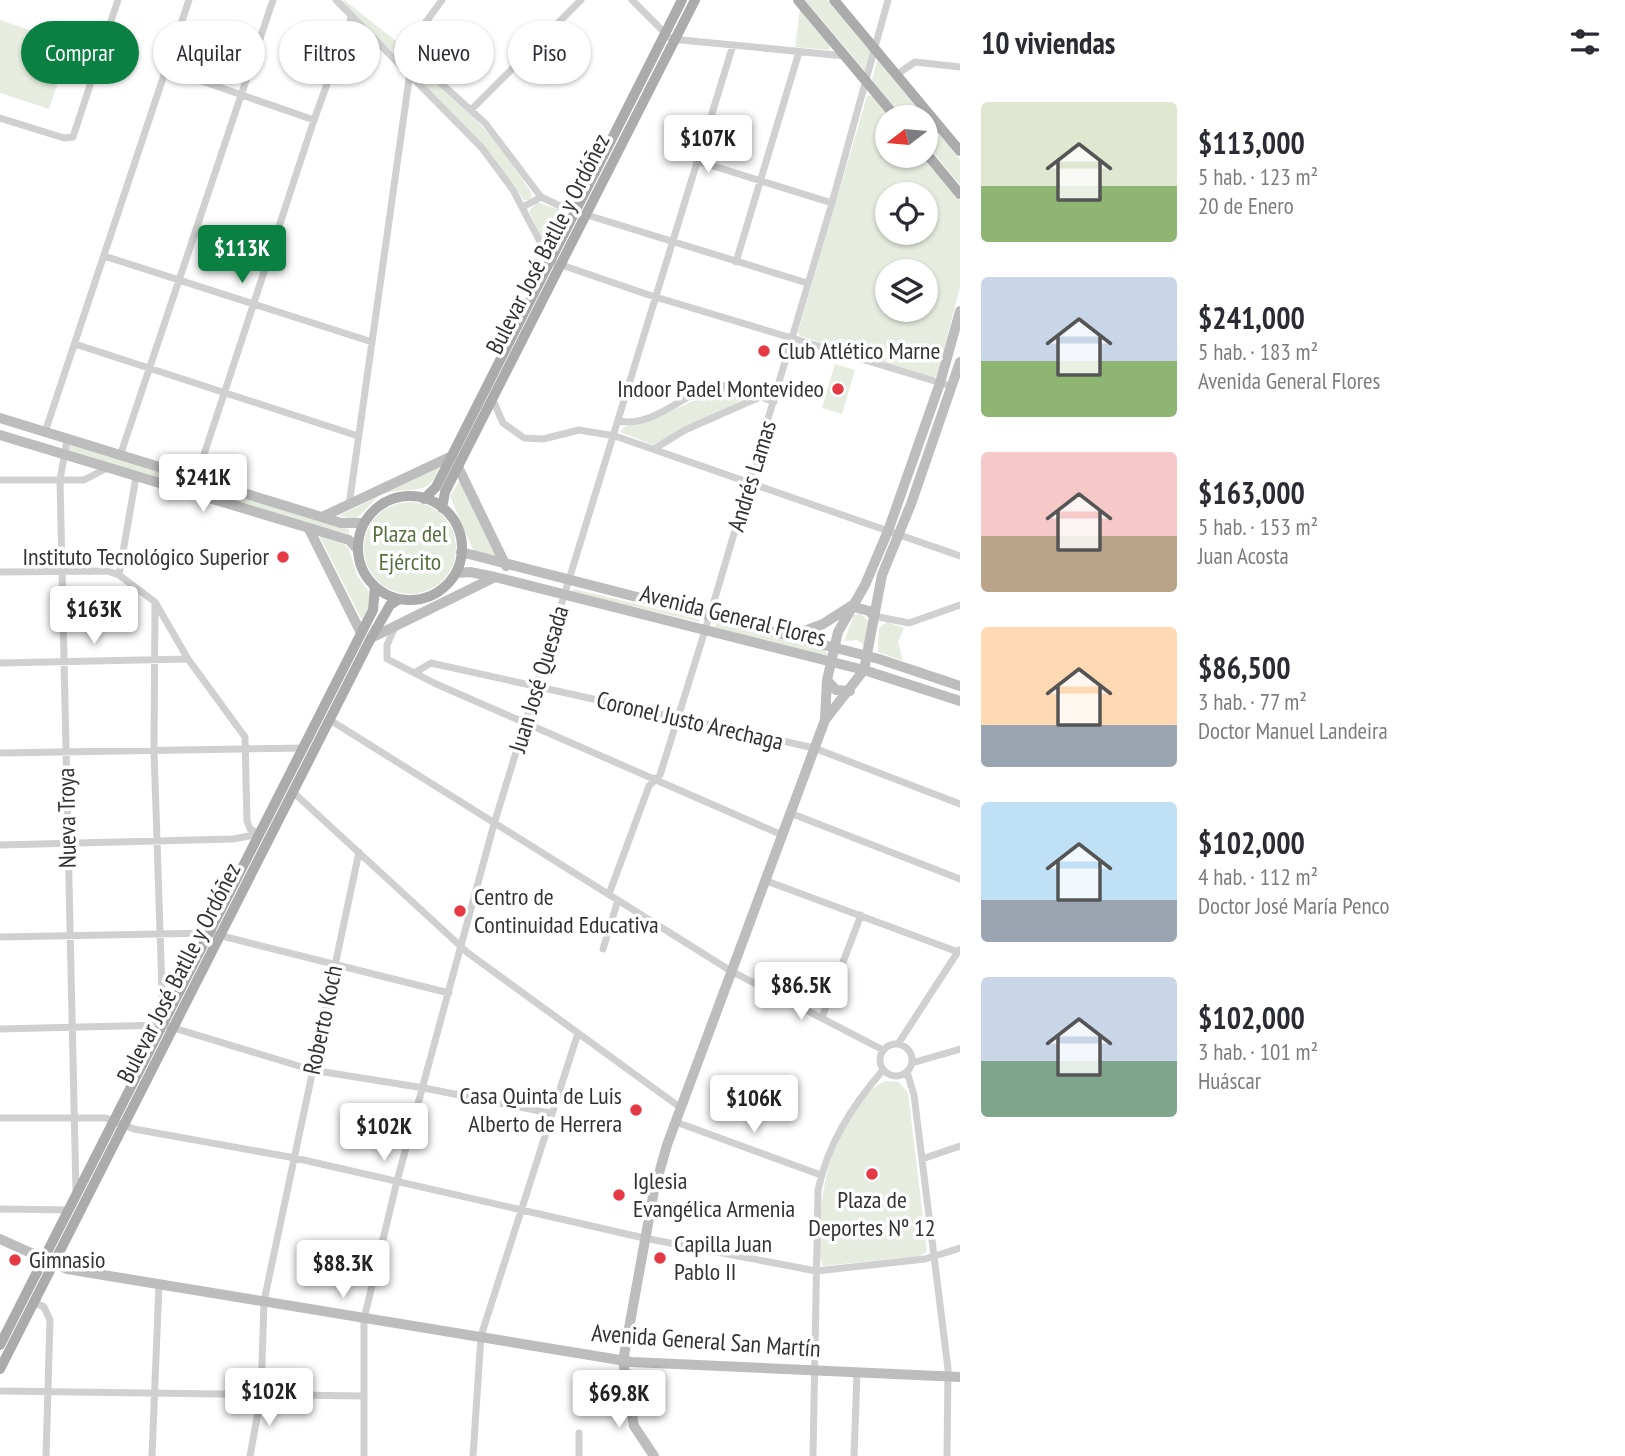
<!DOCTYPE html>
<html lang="es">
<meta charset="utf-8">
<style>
body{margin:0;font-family:"PT Sans Narrow",sans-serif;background:#f2f2f3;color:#2b2b33;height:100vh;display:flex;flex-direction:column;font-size:26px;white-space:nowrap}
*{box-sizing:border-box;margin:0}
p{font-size:23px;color:#7c7c81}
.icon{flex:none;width:38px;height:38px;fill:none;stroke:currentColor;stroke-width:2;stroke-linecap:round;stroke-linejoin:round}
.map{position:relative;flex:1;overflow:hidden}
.details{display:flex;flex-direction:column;background:#fff;width:665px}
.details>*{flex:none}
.hud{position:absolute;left:21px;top:21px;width:665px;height:63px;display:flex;gap:14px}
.needle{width:46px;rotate:254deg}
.fabs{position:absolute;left:875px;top:105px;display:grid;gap:14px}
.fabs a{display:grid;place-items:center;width:63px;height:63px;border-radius:50%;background:#fff;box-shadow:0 2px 5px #0004;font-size:35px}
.price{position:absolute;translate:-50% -60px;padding:0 16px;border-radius:7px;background:#fff;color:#222;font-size:23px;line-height:46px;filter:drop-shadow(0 2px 4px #0008)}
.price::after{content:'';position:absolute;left:50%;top:42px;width:21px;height:16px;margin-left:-10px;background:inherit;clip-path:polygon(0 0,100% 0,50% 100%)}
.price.active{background:#0b8043;color:#fff}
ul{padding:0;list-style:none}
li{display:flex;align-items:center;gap:21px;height:175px;padding:0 21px}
li span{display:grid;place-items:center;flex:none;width:196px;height:140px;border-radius:7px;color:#555}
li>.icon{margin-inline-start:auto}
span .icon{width:84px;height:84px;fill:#fffc;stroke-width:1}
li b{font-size:30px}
h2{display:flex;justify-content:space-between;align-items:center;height:84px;padding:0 21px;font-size:30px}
.tag{padding:0 24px;border-radius:32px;background:#fff;box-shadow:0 2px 5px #0004;font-size:24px;line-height:63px}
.tag.active{background:#0b8043;color:#fff}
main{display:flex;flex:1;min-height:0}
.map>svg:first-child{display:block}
.green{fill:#e6ecdf;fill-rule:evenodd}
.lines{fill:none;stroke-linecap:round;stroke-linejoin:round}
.minor{stroke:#d0d0d0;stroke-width:7}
.secondary{stroke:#bdbdbd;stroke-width:10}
.primary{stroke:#ababab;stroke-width:10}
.poi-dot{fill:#e63946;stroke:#fff;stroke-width:2.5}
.labels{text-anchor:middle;stroke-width:7;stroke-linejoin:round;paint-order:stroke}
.street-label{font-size:24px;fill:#333;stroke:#fff}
.poi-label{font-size:24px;fill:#333;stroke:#fff;text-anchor:start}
.park-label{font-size:24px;fill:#56703f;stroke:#fff}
</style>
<main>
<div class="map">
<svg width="960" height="1456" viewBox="0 0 960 1456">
<rect width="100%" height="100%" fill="#fff"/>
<path class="green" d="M344,0L401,45L410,60L408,66L341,3Z
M805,0H827L871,52L865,71Z
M800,9L830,46L829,50L795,47Z
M0,20L71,44L49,109L0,93Z
M877,61L879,62L925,117H903L872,80Z
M426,76C465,99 508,156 532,194L530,200H524L482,144L423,86L421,80Z
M867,96H873L890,117H887V156H922L960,201V287L937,376L933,378L800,336L798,332ZM887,194H926V233H887ZM887,271H926V310H887Z
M934,135H940L960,159V185L928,146V140Z
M537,202L562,211L566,215L553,243L543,241L529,211Z
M835,364L855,370L842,414L822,408Z
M724,387L743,392L746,400L653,445L620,432L624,427L660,416Z
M69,444L349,529V534L291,519L68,451Z
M439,467C429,501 406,483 380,496C370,502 365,513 355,519L338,516Z
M460,479L499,558L474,552L450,497Z
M364 548a46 46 0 1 1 92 0a46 46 0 1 1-92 0Z
M320,537L344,544L349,549L357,575L370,593L371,603L362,620Z
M574,589L699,619V622L573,592Z
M860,613L868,621L865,646L857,640L844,641L854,615Z
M887,622L904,628L898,642L903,661L878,652L879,628Z
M717,623L826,651L828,654L825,656L714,628Z
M885,1081L899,1082L908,1093L927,1251L920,1256L823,1266C818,1257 820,1244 820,1234C820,1184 837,1106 885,1081Z"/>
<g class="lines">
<path class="minor" d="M336,0L482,148L513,190L550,261L649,295L951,386
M632,0L671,39L845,56
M413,58L485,123L541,197L523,207
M167,69L314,120
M896,75L915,62L960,67
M471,110L581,0
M0,118L64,138L73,137L118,0
M926,139L940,127
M697,161L832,203
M541,197L560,206L578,205
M587,215L807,283
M104,256L372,342
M736,262L799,52
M75,344L358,436
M493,400L503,423L524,438L543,439L579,430L615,436L960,556
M619,421C659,429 691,382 727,386C743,387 759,396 774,402
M45,432L189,0
M67,440L60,480L76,1193
M654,449L685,430L760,397
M120,456L273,0
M196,479L314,120L351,18
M0,480H84L107,468
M349,505L415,37L442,0
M0,572L108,571L119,575L155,602L188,659L245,737L247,821L250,829L259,834
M119,575L136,477
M155,602L154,750L163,1021
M874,616L909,623L960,605
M395,627L387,645V659L434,683L782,835
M0,663L188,659
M416,672L431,663L814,748L960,804
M330,720L731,971L883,1050
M0,753L304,748
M293,792L468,953L681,1108
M790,813L960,879
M0,845L233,839L259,834
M764,880L958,952
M609,894L649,786L660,775L712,608L832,203L888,0
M0,937L210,933L449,993
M603,949L618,900
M822,1017L861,915
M0,1029L164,1025L312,1070L424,1088L550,1113
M880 1060a16 16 0 1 1 32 0a16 16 0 1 1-32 0Z
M898,1044L959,950
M912,1063L960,1049
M907,1072L914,1095L948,1369L947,1456
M0,1118H106L134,1129L295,1158L644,1238L816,1271L925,1259L960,1248
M676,1122L821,1175
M922,1159L960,1146
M0,1209L70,1210
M36,1303L44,1307L50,1320L46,1456
M0,1391L364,1396
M152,1456L159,1284
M250,1456L261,1396L264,1301L359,852
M364,1456V1319L397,1181L494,824L733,45
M473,1456L481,1336L578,1033
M579,1456V1433
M813,1456L818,1190C828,1143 852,1106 883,1070
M854,1456L857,1373"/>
<path class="secondary" d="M0,418L341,523H364
M0,435L349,540L358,550
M458,467L506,566
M322,517L452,456
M309,529L361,633
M461,552L879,659L960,686
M456,573L470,572L495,577L864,670L960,701
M791,636L823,624L851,606L869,611L874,616
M371,638L495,577
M827,680L836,690L850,691
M825,719L827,680L838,632L865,585L888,531L940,383L960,311
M0,1239L67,1269L632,1362L960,1377
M654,1456L634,1426L623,1361L654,1191L667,1145L825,720L864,670L882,575L911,504L960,362"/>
<path class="primary" d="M798,0L896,117
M834,0L960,151
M926,153L960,194
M358 548a52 52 0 1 1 104 0a52 52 0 1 1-104 0Z
M424,499L436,487L682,0
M442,508L445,492L695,0
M0,1345L373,610L375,587
M0,1369L371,638L390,605L399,599"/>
</g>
<g class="poi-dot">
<circle cx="764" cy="351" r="7"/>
<circle cx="838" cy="389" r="7"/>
<circle cx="283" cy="557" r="7"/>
<circle cx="460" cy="911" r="7"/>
<circle cx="636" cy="1110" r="7"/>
<circle cx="872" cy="1174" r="7"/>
<circle cx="619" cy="1195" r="7"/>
<circle cx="660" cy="1258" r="7"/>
<circle cx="15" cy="1260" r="7"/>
</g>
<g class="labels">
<g class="street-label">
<text transform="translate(548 244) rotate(-63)" y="8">Bulevar José Batlle y Ordóñez</text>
<text transform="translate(752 476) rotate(-73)" y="8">Andrés Lamas</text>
<text transform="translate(733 616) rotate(14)" y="8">Avenida General Flores</text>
<text transform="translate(539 679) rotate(-73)" y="8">Juan José Quesada</text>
<text transform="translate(690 721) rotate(13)" y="8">Coronel Justo Arechaga</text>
<text transform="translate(67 818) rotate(-91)" y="8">Nueva Troya</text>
<text transform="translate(179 973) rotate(-63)" y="8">Bulevar José Batlle y Ordóñez</text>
<text transform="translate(323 1020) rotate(-78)" y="8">Roberto Koch</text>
<text transform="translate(706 1341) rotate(4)" y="8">Avenida General San Martín</text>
</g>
<g class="poi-label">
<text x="778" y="359">Club Atlético Marne</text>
<text x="824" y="397" text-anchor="end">Indoor Padel Montevideo</text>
<text x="269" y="565" text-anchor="end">Instituto Tecnológico Superior</text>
<text x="474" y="905">Centro de<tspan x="474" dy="28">Continuidad Educativa</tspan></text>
<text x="622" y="1104" text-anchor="end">Casa Quinta de Luis<tspan x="622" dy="28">Alberto de Herrera</tspan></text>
<text x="633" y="1189">Iglesia<tspan x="633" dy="28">Evangélica Armenia</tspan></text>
<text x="872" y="1208" text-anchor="middle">Plaza de<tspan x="872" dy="28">Deportes Nº 12</tspan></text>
<text x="674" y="1252">Capilla Juan<tspan x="674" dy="28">Pablo II</tspan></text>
<text x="29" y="1268">Gimnasio</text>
</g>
<g class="park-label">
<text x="410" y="542">Plaza del<tspan x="410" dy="28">Ejército</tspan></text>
</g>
</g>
</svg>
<div class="fabs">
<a><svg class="needle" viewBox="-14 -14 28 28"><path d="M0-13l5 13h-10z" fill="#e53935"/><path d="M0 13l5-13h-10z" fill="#7c7c81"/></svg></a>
<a><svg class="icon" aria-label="locate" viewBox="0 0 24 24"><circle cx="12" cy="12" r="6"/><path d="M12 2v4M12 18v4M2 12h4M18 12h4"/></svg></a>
<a><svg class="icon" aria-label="layers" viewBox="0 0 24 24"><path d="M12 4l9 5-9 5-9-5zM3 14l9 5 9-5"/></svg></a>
</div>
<b class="price" style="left:708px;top:175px">$107K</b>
<b class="price active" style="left:242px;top:285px">$113K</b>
<b class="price" style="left:203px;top:514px">$241K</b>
<b class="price" style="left:94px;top:646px">$163K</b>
<b class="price" style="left:801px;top:1022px">$86.5K</b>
<b class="price" style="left:754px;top:1135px">$106K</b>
<b class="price" style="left:384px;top:1163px">$102K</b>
<b class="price" style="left:343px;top:1300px">$88.3K</b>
<b class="price" style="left:269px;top:1428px">$102K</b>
<b class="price" style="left:619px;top:1430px">$69.8K</b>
<div class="hud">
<a class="tag active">Comprar</a>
<a class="tag">Alquilar</a>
<a class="tag">Filtros</a>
<a class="tag">Nuevo</a>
<a class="tag">Piso</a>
</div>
</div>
<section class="details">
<h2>10 viviendas<svg class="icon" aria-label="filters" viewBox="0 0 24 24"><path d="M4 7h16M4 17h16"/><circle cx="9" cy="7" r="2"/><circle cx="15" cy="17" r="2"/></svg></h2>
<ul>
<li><span style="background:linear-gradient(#dfe7d0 60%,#8fb573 0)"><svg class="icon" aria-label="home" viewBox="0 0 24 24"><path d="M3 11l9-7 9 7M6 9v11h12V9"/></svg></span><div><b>$113,000</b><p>5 hab. · 123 m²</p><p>20 de Enero</p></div></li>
<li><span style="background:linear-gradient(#c9d6e8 60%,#8fb573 0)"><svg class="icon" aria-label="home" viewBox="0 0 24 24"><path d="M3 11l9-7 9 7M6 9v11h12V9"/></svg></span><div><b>$241,000</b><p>5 hab. · 183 m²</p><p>Avenida General Flores</p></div></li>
<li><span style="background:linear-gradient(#f6c9c9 60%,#b9a48a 0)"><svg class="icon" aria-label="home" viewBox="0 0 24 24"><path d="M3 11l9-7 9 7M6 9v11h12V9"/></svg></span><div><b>$163,000</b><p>5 hab. · 153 m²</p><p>Juan Acosta</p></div></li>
<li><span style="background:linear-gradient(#ffd9b3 70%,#9aa5b1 0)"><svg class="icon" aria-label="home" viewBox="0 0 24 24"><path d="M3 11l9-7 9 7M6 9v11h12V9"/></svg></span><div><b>$86,500</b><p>3 hab. · 77 m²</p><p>Doctor Manuel Landeira</p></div></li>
<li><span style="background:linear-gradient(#bfe0f5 70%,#9aa5b1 0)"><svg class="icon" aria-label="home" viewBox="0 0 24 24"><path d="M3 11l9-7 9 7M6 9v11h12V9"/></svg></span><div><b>$102,000</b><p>4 hab. · 112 m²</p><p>Doctor José María Penco</p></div></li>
<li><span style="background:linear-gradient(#c9d6e8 60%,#7fa58c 0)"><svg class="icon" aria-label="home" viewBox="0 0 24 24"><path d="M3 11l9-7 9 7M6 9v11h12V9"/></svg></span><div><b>$102,000</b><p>3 hab. · 101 m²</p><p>Huáscar</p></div></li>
</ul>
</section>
</main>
